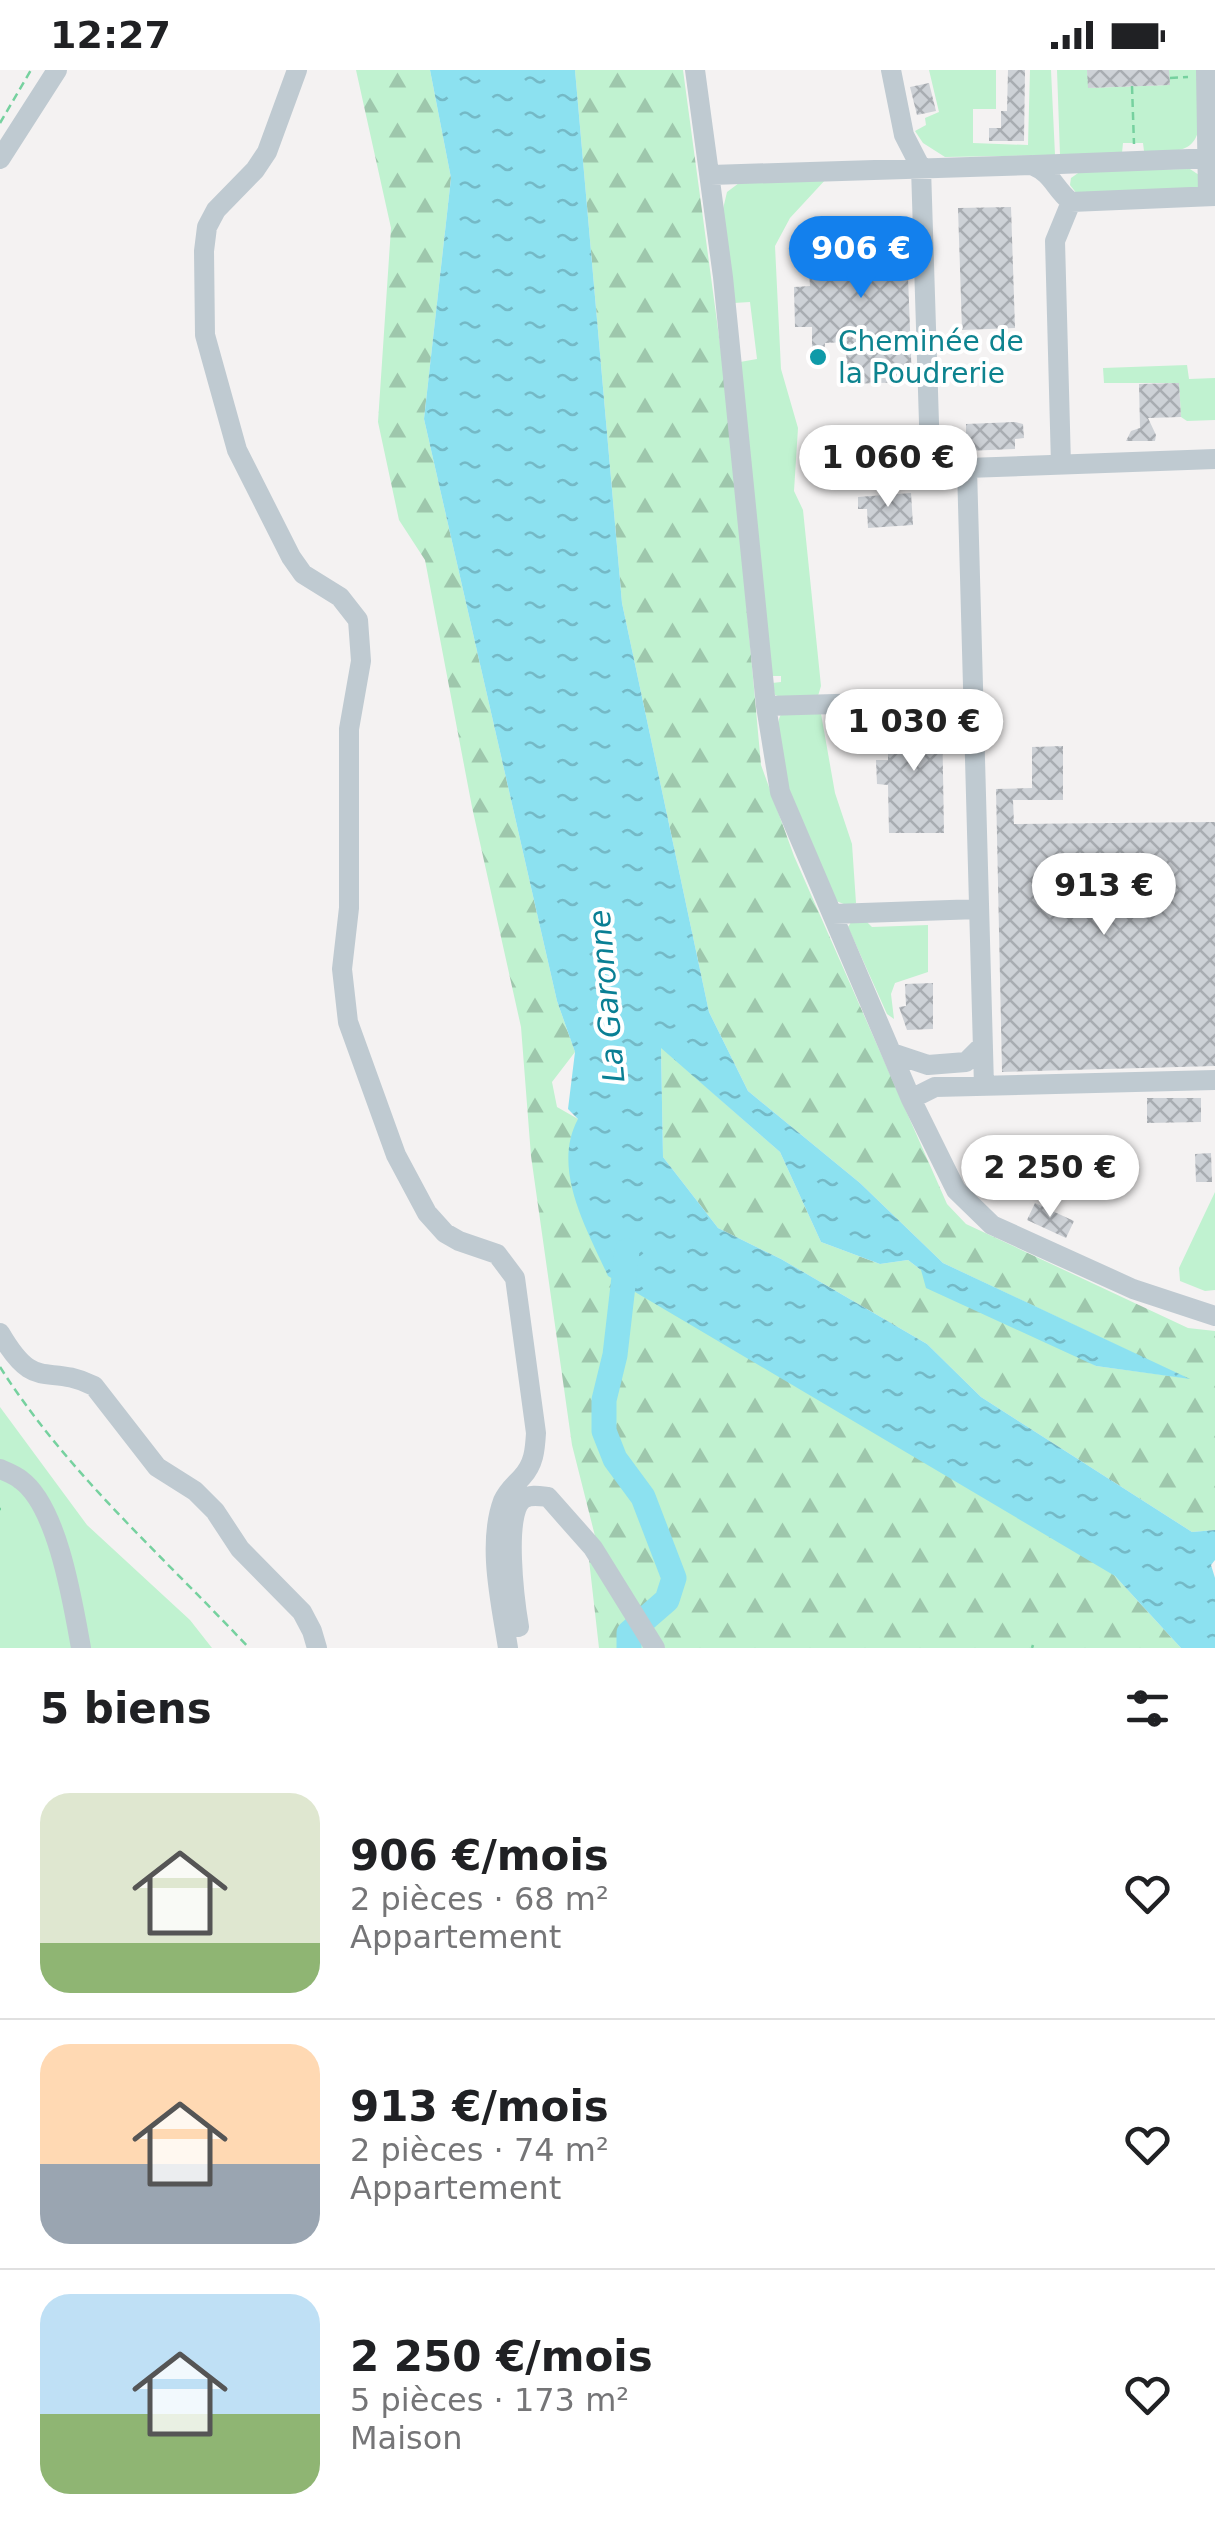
<!DOCTYPE html>
<html lang="fr">
<meta charset="utf-8">
<style>
body{margin:0;font-family:"DejaVu Sans",sans-serif;background:#f2f2f2;color:#202124;height:100vh;display:flex;flex-direction:column;font-size:38px;white-space:nowrap}
*{box-sizing:border-box;margin:0}
p{font-size:32px;color:#757577}
.icon{flex:none;width:55px;height:55px;fill:none;stroke:currentColor;stroke-width:2;stroke-linecap:round;stroke-linejoin:round}
.map{position:relative;height:1578px;overflow:hidden}
.sheet{display:flex;flex-direction:column;background:#fff;flex:1}
.sheet>*{flex:none}
.price{position:absolute;translate:-50% -85px;padding:0 22px;border-radius:35px;background:#fff;color:#222;font-size:32px;line-height:65px;filter:drop-shadow(0 2px 5px #0008)}
.price::after{content:'';position:absolute;left:50%;top:60px;width:30px;height:22px;margin-left:-15px;background:inherit;clip-path:polygon(0 0,100% 0,50% 100%)}
.price.current{background:#1380ed;color:#fff}
ul{padding:0;list-style:none}
li{display:flex;align-items:center;gap:30px;height:250px;padding:0 40px}
li+li{border-top:2px solid #e0e0e0}
li span{display:grid;place-items:center;flex:none;width:280px;height:200px;border-radius:30px;color:#555}
li>.icon{margin-inline-start:auto}
span .icon{width:120px;height:120px;fill:#fffc;stroke-width:1}
li b{font-size:42px}
h2{display:flex;justify-content:space-between;align-items:center;height:120px;padding:0 40px;font-size:42px}
.status{display:flex;justify-content:space-between;align-items:center;height:70px;padding:0 50px;background:#fff;direction:ltr}
.status svg{height:28px;fill:currentColor}
.map>svg:first-child{display:block}
.green{fill:#c0f2d0}
.forest{fill:url(#forest-firs)}
.water{fill:url(#water-ripples)}
.lines{fill:none;stroke-linecap:round;stroke-linejoin:round}
.river{stroke:#8ce1f0;stroke-width:25}
.building{fill:url(#building-cross-hatch)}
.path{stroke:#76d19f;stroke-width:2.5;stroke-dasharray:8 5;stroke-linecap:butt}
.minor{stroke:#bfcad1;stroke-width:20}
.culture-dot{fill:#0f9aa8;stroke:#fff;stroke-width:4}
.labels{text-anchor:middle;stroke-width:8;stroke-linejoin:round;paint-order:stroke}
.culture-label{font-size:28px;fill:#0d838f;stroke:#fff;text-anchor:start}
.water-label{font-size:30px;font-style:italic;fill:#097f94;stroke:#fff}
</style>
<div class="status"><b>12:27</b><svg viewBox="0 0 49 12"><path d="M0 12V9h3v3zM5 12V6h3v6zM10 12V3h3v9zM15 12V0h3v12zM26 1h20v11H26zM47 4h2v5h-2z"/></svg></div>
<div class="map">
<svg width="1215" height="1578" viewBox="0 0 1215 1578">
<defs>
<pattern id="forest-firs" width="22" height="20" patternUnits="userSpaceOnUse" patternTransform="scale(2.5)"><rect width="22" height="20" fill="#c0f2d0"/><path d="M5 1l3.5 6h-7zM16 11l3.5 6h-7z" fill="#9ec7ac"/></pattern>
<pattern id="water-ripples" width="26" height="14" patternUnits="userSpaceOnUse" patternTransform="scale(2.5)"><rect width="26" height="14" fill="#8ce1f0"/><path d="M2 4q2-2 4 0t4 0M15 11q2-2 4 0t4 0" fill="none" stroke="#74b9c6"/></pattern>
<pattern id="building-cross-hatch" width="8" height="8" patternUnits="userSpaceOnUse" patternTransform="scale(2.5)"><rect width="8" height="8" fill="#cdd1d6"/><path d="M0 0l8 8M0 8l8-8" fill="none" stroke="#a8acb1"/></pattern>
</defs>
<rect width="100%" height="100%" fill="#f4f2f2"/>
<path class="green" d="M929,0H996V39H973V73L1028,75L1030,0H1051L1055,85L945,87L923,73L915,61L926,55L925,48L939,42Z
M1057,0H1087L1089,18L1169,15V0H1197C1198,21 1209,68 1185,78C1174,83 1157,81 1144,81L1143,73H1123L1122,83L1060,85Z
M1190,99L1199,105L1200,115L1196,119L1077,124L1070,115L1071,108L1081,101Z
M827,108L790,148L775,176L781,299L798,358L794,421L803,440L821,616L818,626L784,628L775,625L772,613L781,612V606H772L740,292L757,289L750,232L734,233L723,139L727,122L743,110Z
M1187,295L1189,309L1215,308V350L1187,351L1181,347L1179,313H1104L1103,298Z
M820,638L835,723L852,774L856,833L849,836L836,831C819,792 762,682 781,644Z
M863,848L872,857L928,855V902L895,913L891,924L894,949L887,944L848,857L853,849Z
M1215,1122V1220L1205,1221L1180,1211L1179,1198Z
M0,1337L87,1455L190,1550L212,1578H0Z"/>
<path class="forest" d="M356,0H430L451,108L424,349L557,931L575,982L552,1012L557,1037L578,1049L1115,1506L1181,1578H599L588,1481L597,1474L572,1375L531,1086L521,957L472,737L425,490L399,450L378,352L391,158Z
M575,0H683L728,333L761,695L794,786L947,1134L966,1154L1188,1258L1215,1261V1460L1192,1462L981,1327L927,1274L781,1189L718,1158L663,1087L661,977L780,1082L821,1172L880,1194L908,1190L921,1200L1096,1296L1186,1308L943,1193L860,1113L748,1021L709,942L622,533Z"/>
<path class="water" d="M430,0H575L622,533L709,942L748,1021L860,1113L943,1193L1190,1309L1096,1296L926,1218L921,1200L908,1190L880,1194L821,1172L780,1082L661,978L663,1087L718,1158L781,1189L927,1274L981,1327L1192,1462L1215,1460V1490L1211,1495L1215,1508V1578H1181L1115,1506L608,1206C587,1159 551,1099 578,1049L568,1039L575,982L557,931L424,349L451,108Z"/>
<g class="lines">
<path class="river" d="M627,1181L615,1285L604,1330V1361L615,1389L643,1427L674,1508L667,1530L629,1563V1578"/>
</g>
<path class="building" d="M1008,0H1025L1024,71H989V58H1001V41H1007Z
M1087,0H1169L1170,15L1088,18Z
M929,13L936,41L917,45L910,17Z
M1011,137L1015,258L962,260L958,138Z
M906,153L912,312L847,314L846,272L825,273L824,289L821,292L812,290V257H795L794,217L810,216L809,200L820,199L819,157Z
M1179,313L1181,347L1148,348L1156,365L1155,371H1126L1131,361L1140,358L1139,314Z
M1015,352L1023,354L1024,368L1015,369V379L966,381V354Z
M911,423L913,455L868,458L867,439H858V427Z
M942,645L944,763H889L888,715L877,714L876,690H888V646Z
M1063,676V730H1013L1014,754L1215,752V996L1002,1002L996,719L1032,718V677Z
M933,913V959L907,960L899,937L906,936L905,914Z
M1147,1028H1201V1052L1147,1053Z
M1211,1083L1212,1112H1196L1195,1084Z
M1035,1133L1074,1151L1066,1168L1027,1150Z"/>
<g class="lines">
<path class="path" d="M1170,8L1188,7
M1132,16L1134,74
M0,53L31,0
M0,1297C68,1404 163,1486 249,1578
M0,1439H1
M1032,1578L1033,1575"/>
<path class="minor" d="M297,0L267,82L255,100L216,140L207,157L204,181L205,265L237,380L291,487L303,504L340,527L358,550L361,591L349,659V838L342,899L348,952L396,1085L427,1143L445,1163L459,1171L497,1184L515,1208L536,1363C535,1380 534,1394 522,1407C515,1415 508,1420 503,1431C487,1474 501,1533 508,1578
M695,0L723,207L766,636L780,722L911,1029L956,1120L992,1155L1133,1219L1215,1246
M891,0L904,65L921,98L930,385L967,398
M1206,0L1208,126
M0,89L57,0
M1034,95L1215,88
M711,105L1032,95C1053,104 1054,118 1071,132L1215,126
M1061,395L1055,171L1071,132
M766,636L973,630
M833,844L979,839
M892,983L928,995L966,992L983,975
M984,1016L967,398L1215,389
M911,1029L935,1017L1215,1010
M0,1263C36,1325 46,1292 94,1316L157,1397L195,1421L215,1441L240,1479L302,1542L312,1561L317,1578
M0,1399C7,1402 15,1405 21,1410C58,1437 73,1534 81,1578
M519,1557C515,1533 503,1443 523,1429C530,1424 540,1426 548,1427L593,1478L655,1578"/>
</g>
<circle class="culture-dot" cx="818" cy="287" r="10"/>
<g class="labels">
<g class="culture-label">
<text x="838" y="281">Cheminée de<tspan x="838" dy="32">la Poudrerie</tspan></text>
</g>
<g class="water-label">
<text transform="translate(607 926) rotate(-95)" y="10">La Garonne</text>
</g>
</g>
</svg>
<b class="price current" style="left:861px;top:231px">906 €</b>
<b class="price" style="left:888px;top:440px">1 060 €</b>
<b class="price" style="left:914px;top:704px">1 030 €</b>
<b class="price" style="left:1104px;top:868px">913 €</b>
<b class="price" style="left:1050px;top:1150px">2 250 €</b>
</div>
<section class="sheet">
<h2>5 biens<svg class="icon" aria-label="filters" viewBox="0 0 24 24"><path d="M4 7h16M4 17h16"/><circle cx="9" cy="7" r="2"/><circle cx="15" cy="17" r="2"/></svg></h2>
<ul>
<li><span style="background:linear-gradient(#dfe7d0 75%,#8fb573 0)"><svg class="icon" aria-label="home" viewBox="0 0 24 24"><path d="M3 11l9-7 9 7M6 9v11h12V9"/></svg></span><div><b>906 €/mois</b><p>2 pièces · 68 m²</p><p>Appartement</p></div><svg class="icon" aria-label="heart" viewBox="0 0 24 24"><path d="M12 20l-8-8c-3-5 5-10 8-4 3-6 11-1 8 4z"/></svg></li>
<li><span style="background:linear-gradient(#ffd9b3 60%,#9aa5b1 0)"><svg class="icon" aria-label="home" viewBox="0 0 24 24"><path d="M3 11l9-7 9 7M6 9v11h12V9"/></svg></span><div><b>913 €/mois</b><p>2 pièces · 74 m²</p><p>Appartement</p></div><svg class="icon" aria-label="heart" viewBox="0 0 24 24"><path d="M12 20l-8-8c-3-5 5-10 8-4 3-6 11-1 8 4z"/></svg></li>
<li><span style="background:linear-gradient(#bfe0f5 60%,#8fb573 0)"><svg class="icon" aria-label="home" viewBox="0 0 24 24"><path d="M3 11l9-7 9 7M6 9v11h12V9"/></svg></span><div><b>2 250 €/mois</b><p>5 pièces · 173 m²</p><p>Maison</p></div><svg class="icon" aria-label="heart" viewBox="0 0 24 24"><path d="M12 20l-8-8c-3-5 5-10 8-4 3-6 11-1 8 4z"/></svg></li>
</ul>
</section>
